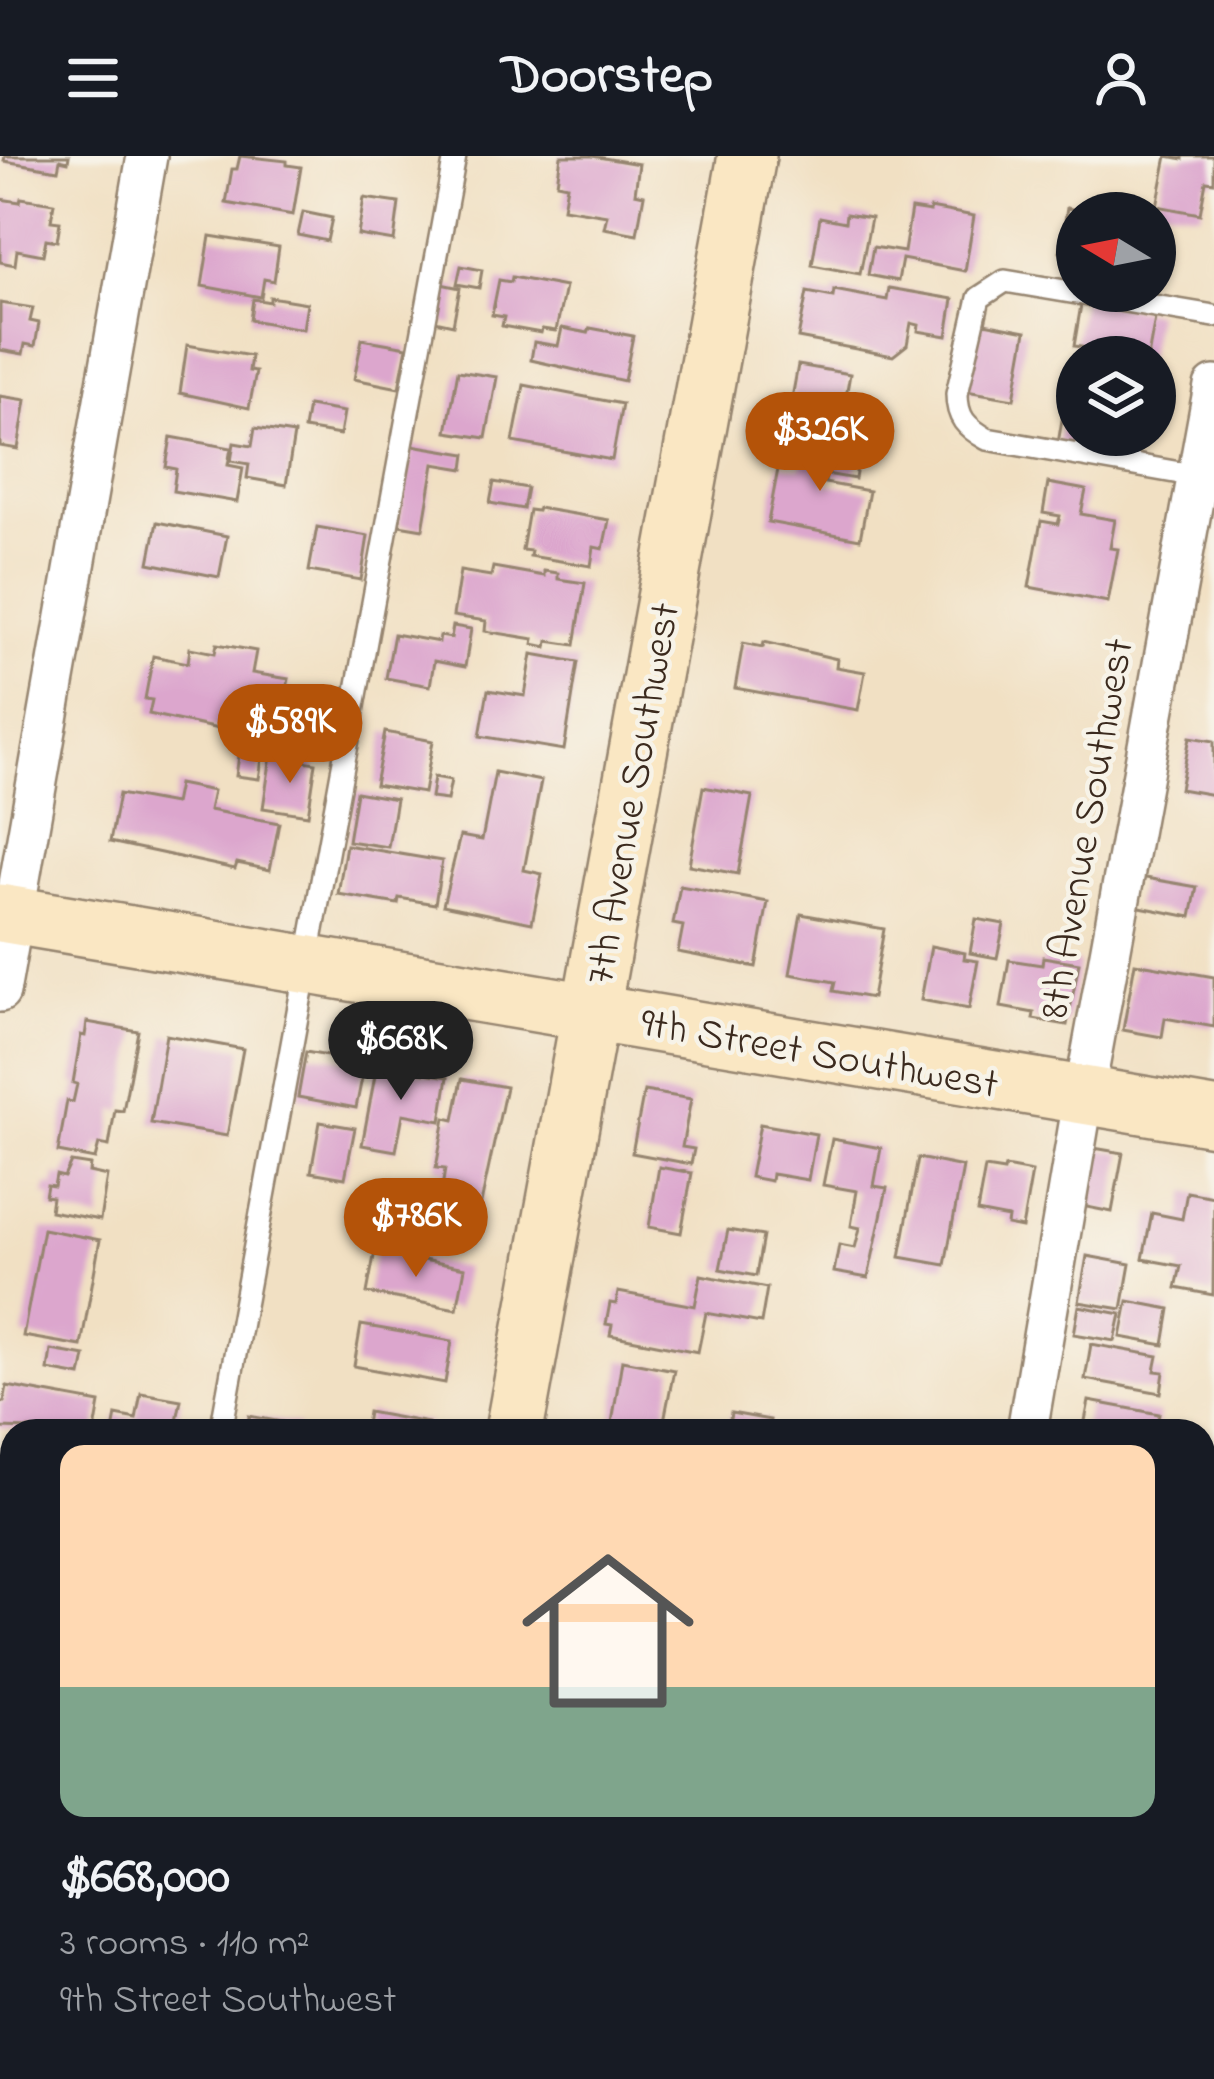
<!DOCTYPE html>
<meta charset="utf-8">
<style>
body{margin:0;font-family:"Indie Flower",sans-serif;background:#242831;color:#f1f3f6;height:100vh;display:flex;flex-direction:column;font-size:45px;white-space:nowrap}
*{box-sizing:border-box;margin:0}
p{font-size:39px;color:#9ea1a6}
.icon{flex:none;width:66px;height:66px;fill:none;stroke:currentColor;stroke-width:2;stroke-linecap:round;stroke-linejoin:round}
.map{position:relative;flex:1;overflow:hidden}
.side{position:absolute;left:0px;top:1263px;width:1215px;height:660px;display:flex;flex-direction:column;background:#171b24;border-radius:36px 36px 0 0;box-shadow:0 3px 9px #0004}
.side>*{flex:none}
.needle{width:78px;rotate:280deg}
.buttons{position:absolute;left:1056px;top:36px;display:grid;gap:24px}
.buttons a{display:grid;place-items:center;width:120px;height:120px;border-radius:50%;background:#171b24;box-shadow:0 3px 9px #0004;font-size:60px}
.price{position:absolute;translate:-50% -102px;padding:0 27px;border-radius:42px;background:#b45309;color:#fff;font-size:39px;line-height:78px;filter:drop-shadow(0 3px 6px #0008)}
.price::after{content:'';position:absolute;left:50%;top:72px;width:36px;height:27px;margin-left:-18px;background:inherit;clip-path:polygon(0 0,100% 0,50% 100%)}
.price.current{background:#222;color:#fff}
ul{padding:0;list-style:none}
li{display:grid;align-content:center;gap:24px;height:636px;padding:0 60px}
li+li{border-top:3px solid #363941}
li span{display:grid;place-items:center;height:372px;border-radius:24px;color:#555}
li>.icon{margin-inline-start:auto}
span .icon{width:216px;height:216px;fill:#fffc;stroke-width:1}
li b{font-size:51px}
header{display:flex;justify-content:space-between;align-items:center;height:156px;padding:0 60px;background:#171b24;font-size:54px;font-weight:700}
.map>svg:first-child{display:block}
.building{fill:#dca6cd}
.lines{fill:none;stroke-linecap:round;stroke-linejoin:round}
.lane-casing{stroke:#968570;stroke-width:26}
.street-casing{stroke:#968570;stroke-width:44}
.secondary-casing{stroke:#968570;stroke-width:62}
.lane{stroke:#fff;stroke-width:21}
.street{stroke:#fff;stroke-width:39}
.secondary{stroke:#fae7c3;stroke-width:57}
.labels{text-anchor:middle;stroke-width:9;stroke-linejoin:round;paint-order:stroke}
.street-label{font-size:42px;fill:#3b2a1e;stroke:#f7f3e8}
</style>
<header><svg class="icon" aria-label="menu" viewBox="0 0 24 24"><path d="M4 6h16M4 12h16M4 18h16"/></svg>Doorstep<svg class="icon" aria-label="person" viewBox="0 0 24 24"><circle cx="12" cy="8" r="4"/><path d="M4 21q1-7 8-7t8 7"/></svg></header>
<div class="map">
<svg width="1214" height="1923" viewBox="0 0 1214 1923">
<rect width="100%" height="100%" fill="#f7f3e8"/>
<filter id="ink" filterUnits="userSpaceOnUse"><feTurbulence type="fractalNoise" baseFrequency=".00833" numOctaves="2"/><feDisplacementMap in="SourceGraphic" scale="24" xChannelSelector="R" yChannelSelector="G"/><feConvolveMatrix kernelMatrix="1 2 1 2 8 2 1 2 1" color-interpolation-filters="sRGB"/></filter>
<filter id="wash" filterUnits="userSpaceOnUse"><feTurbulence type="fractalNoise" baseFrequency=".004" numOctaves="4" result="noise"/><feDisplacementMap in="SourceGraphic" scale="48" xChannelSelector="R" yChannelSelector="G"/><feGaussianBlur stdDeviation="2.7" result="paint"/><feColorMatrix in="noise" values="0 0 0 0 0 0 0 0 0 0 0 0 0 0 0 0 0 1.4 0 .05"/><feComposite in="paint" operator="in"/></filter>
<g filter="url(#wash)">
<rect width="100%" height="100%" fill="#f1e0c3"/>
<g id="blocks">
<path class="building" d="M5,0H69L68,6L60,4L58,14L4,5Z
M240,0L287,5V9L301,11L293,59L226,47L232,13H237Z
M561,0H592L639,8L635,37L644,39L637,78L604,72L607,59L563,52L567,29L557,27Z
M1167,0L1183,3V0H1214V26L1206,25L1200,58L1157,50Z
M21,42L54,47L51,65L60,66L57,85L46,83L43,99L17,94L15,109L0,106V43L20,46Z
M364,42L399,47L394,85L358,79Z
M930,52L974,60L965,115L902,103L898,125L868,119L873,91L904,96L911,53L930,56Z
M1067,52L1077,54V99L1060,96Z
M303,56L332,62L327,85L298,79Z
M846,58L871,62L860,118L812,109L820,61L845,66Z
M210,80L279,91L274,125L264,123L261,141L202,130Z
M461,110L482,114L479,132L457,128Z
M512,121L565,131L556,175L542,173L541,177L502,170L504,161L492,159L499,124L511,126Z
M441,128L460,132L453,169L435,165Z
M889,132L953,143L947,180L918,175L919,169L911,167L907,189L893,200L798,182L807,136L833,141L834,134L887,144Z
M270,141L307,147L303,173L250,164L253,143L270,146Z
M1082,143L1156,157L1148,201L1074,190Z
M0,147L33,152L30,165L39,167L35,190L25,188L23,198L0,194Z
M979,166L1026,175L1014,243L966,235Z
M562,172L588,177L590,172L633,180L624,225L531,204L534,186L558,190Z
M362,183L407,191L399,232L354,223Z
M187,189L251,200L249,215L256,216L249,252L180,237Z
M798,209L850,218L841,269L789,259Z
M458,215L497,221L486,282L447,276Z
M524,229L622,248L612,304L513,286Z
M0,240L26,244L18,293L0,290Z
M1066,241L1077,243V279H1135L1131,301L1058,287Z
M308,250L344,256L340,279L304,273Z
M255,272L294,278L286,329L247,322L249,308L231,305L234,287L252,290Z
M171,281L231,292L228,309L243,312L237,346L173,335L176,313L166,311Z
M806,287L859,297L855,323L826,318L825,327L869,335L860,383L768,366L779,308L801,312Z
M412,289L466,298L464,313L434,308L423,373L399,369Z
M494,326L527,332L523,353L490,347Z
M1048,327L1086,334L1081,358L1115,364L1110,392L1118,393L1108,446L1029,431L1041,365L1058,368L1060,360L1043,357Z
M538,352L609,364L603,393L594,391L591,410L530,400L531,395L522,394L529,354L537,355Z
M157,366L227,380L219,421L149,407Z
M317,371L368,380L361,424L309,415Z
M493,411L544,420V415L558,417V423L585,427L575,489L548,485L547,491L533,488L534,483L485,475L486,465L453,460L460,415L491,420Z
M453,470L471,473L465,511L434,505L430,530L386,522L394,478L439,486L440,480L451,482Z
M764,486L837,503L836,511L865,516L858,554L735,532L743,487L763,491Z
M217,488L256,495L252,517L289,523L286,536L294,537L287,581L233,572L232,576L149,558L152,544L145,543L153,500L188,507L190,492L215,497Z
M532,498L578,506L564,594L480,580L488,534L525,540Z
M385,576L433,585L424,637L375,629Z
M1190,581L1214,585V639L1180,633Z
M240,593L263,596L259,623L236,620Z
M271,600L316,607L308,659L263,652Z
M495,616L541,625L524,714L542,718L532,767L443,749L460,680L482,684Z
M434,621L451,624L447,644L431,642Z
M178,628L213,635L209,654L279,667L270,714L237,707L235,713L110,686L119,638L174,648Z
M703,631L752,640L738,718L689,709Z
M356,636L396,643L388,691L348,685Z
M346,689L442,705L435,748L399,742L398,748L338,738Z
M1140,721L1197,731L1191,761L1135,750Z
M680,730L768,746L756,811L678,796L683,770L673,768Z
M801,758L884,773L872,842L833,835L835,826L790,818Z
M976,763L1004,768L997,802L970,797Z
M931,790L965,797L964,803L978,805L969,853L921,844Z
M1043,801L1079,807L1067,869L1033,863L1034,857L1001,851L1009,804L1042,809Z
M1135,807L1214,821V871L1165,862L1162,881L1123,874Z
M87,866L138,875L123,955L115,954L109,990L99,988L95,1003L58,996L67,945L73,946L77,928L73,927L81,879L85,880Z
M166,879L243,893L227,980L151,967Z
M306,896L365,907L356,952L298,941Z
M377,909L448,921L441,965L403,958L396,995L362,989Z
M462,923L506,931L480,1052L440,1045L445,1013L436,1012L445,962L454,964Z
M644,935L691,943L682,991L694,993L691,1008L632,997Z
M320,966L355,972L345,1022L311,1016Z
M760,968L816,978L808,1024L772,1018L771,1025L750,1021Z
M832,983L881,992L874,1030L887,1032L868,1122L834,1116L839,1089L855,1092L860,1072L851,1070L857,1035L823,1029Z
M1088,991L1123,997L1112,1056L1077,1049Z
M918,1002L963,1011L945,1109L900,1101Z
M71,1006L90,1009L89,1016L107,1020L100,1064L50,1055L52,1041L45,1040L47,1029L54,1030L56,1019L64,1021Z
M659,1011L692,1017L681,1077L649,1071Z
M1005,1011L1032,1016L1022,1072L1007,1069L1008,1062L977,1056L985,1012L1004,1015Z
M1187,1036L1214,1041L1213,1139L1176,1132L1181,1110L1143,1103L1152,1057L1182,1063Z
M43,1073L100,1084L81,1190L23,1180Z
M728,1074L763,1080L756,1120L720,1113Z
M375,1095L465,1112L457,1153L367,1137Z
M1087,1100L1130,1108L1122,1153L1079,1146Z
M701,1119L767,1132L761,1167L706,1157L698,1196L610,1179L612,1169L606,1168L610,1147L616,1148L618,1136L695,1150Z
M1128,1145L1170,1153L1164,1189L1121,1181Z
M1079,1150L1121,1158L1115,1185L1074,1178Z
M361,1169L452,1185L445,1227L354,1210Z
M1091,1188L1158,1200L1155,1215L1164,1216L1161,1237L1085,1223Z
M51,1194L85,1200L81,1220L48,1214Z
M622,1204L674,1214L662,1275L612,1267Z
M7,1230L100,1247L95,1275L0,1272V1246H4Z
M141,1237L181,1244L175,1275H113L116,1259L136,1263Z
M1089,1245L1159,1258L1156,1275H1083Z
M368,1256L428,1267L427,1275H365Z
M731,1257L770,1264L768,1275H728Z
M249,1260L298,1269L297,1275H247Z
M2,1369L12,1371V1418L0,1416Z
M0,1520L12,1522V1567L0,1565Z
M0,1614L12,1616V1666L5,1664L2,1677Z
M207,1911H262L260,1923L206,1919Z
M286,1911H331L329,1923H284Z
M514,1911H754L762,1923H522Z"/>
</g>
</g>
<g filter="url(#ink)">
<use href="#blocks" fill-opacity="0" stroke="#968570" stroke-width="3"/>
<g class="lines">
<g class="lane-casing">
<path id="lane" d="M1197,320L987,283C966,271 957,262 957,238L979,142L1005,125L1214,160
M221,1275L455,0
M106,1923L108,1911
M806,1923L808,1911
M1073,1923L1075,1911"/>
</g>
<g class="street-casing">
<path id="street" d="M0,836L147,0
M1027,1275L1084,939L1214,230"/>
</g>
<g class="secondary-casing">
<path id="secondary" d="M0,757L1214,961
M514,1275L747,0
M396,1923L398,1911"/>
</g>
<use href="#lane" class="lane"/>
<use href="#street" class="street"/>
<use href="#secondary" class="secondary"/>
</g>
</g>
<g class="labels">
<g class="street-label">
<text transform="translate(630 637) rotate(-80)" y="15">7th Avenue Southwest</text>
<text transform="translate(1084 672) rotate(-80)" y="15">8th Avenue Southwest</text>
<text transform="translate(820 895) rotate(10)" y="15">9th Street Southwest</text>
</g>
</g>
</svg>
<div class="buttons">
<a><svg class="needle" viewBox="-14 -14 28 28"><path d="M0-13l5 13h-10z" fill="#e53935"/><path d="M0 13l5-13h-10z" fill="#9ea1a6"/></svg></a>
<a><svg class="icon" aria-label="layers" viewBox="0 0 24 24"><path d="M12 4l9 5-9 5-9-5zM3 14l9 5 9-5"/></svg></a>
</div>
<b class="price" style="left:820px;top:338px">$326K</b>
<b class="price" style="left:290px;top:630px">$589K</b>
<b class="price current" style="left:401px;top:947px">$668K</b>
<b class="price" style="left:416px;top:1124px">$786K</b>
<section class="side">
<ul>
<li><span style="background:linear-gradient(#ffd9b3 65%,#7fa58c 0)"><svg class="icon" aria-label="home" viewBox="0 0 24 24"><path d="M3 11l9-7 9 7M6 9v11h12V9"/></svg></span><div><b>$668,000</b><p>3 rooms · 110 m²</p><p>9th Street Southwest</p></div></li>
</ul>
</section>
</div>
